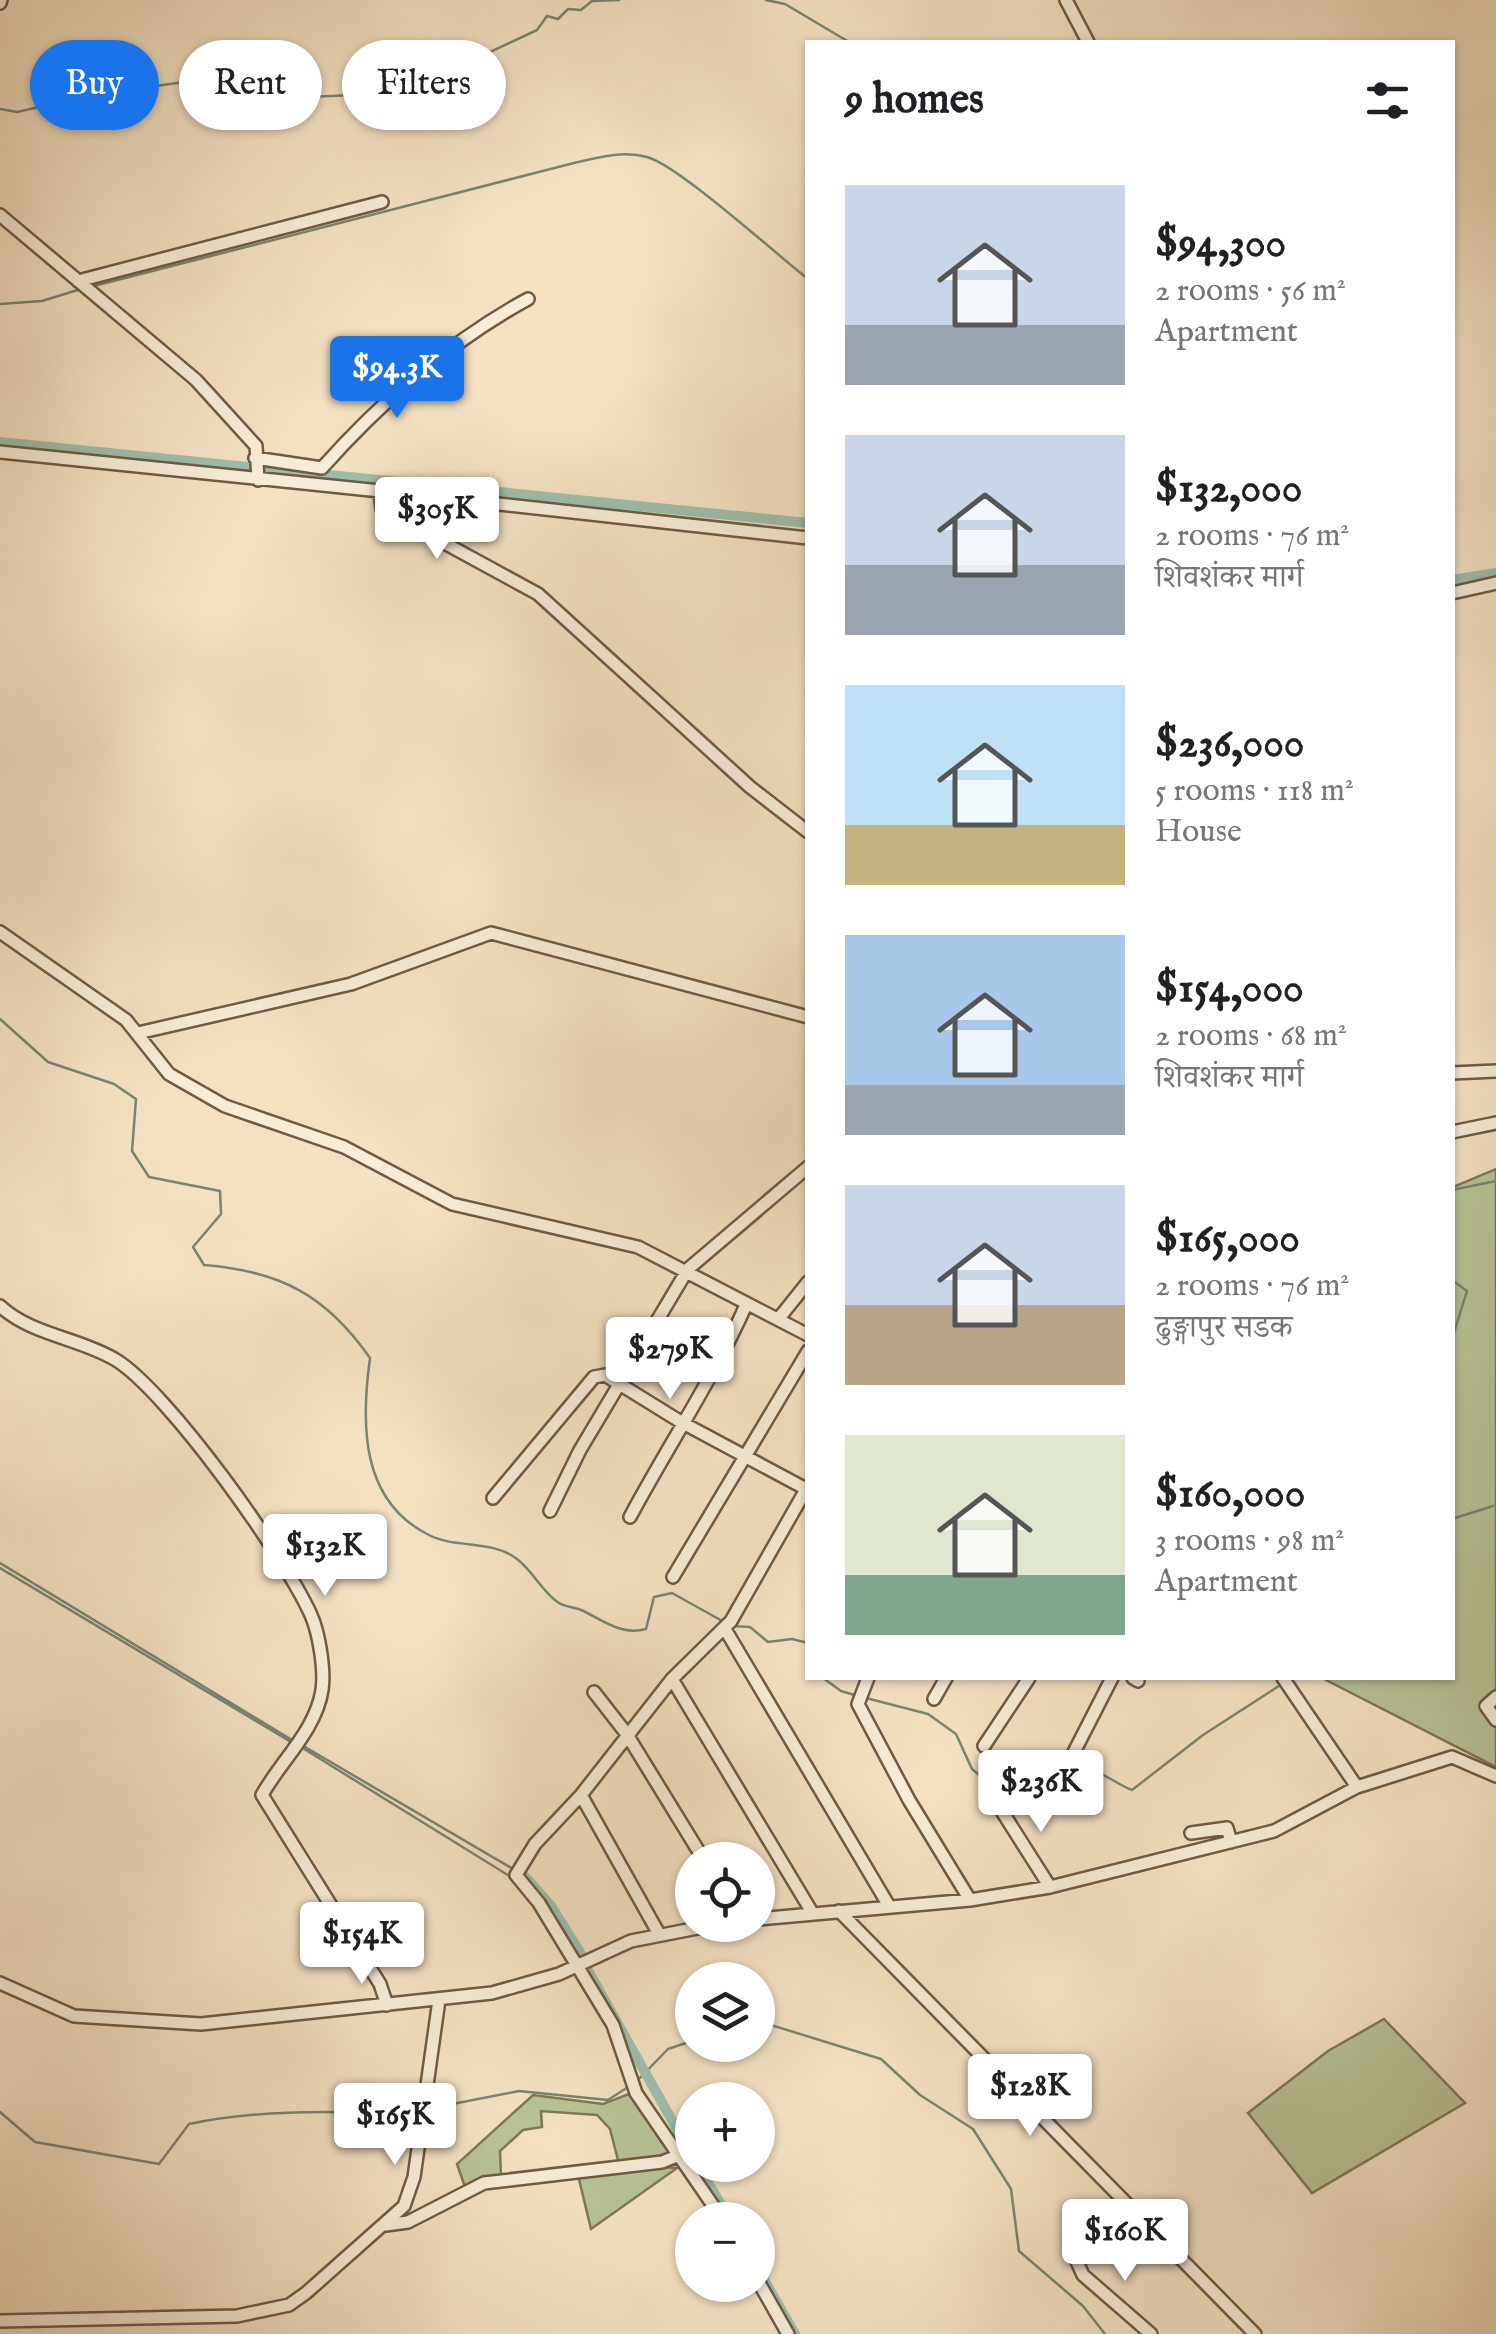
<!DOCTYPE html>
<meta charset="utf-8">
<style>
body{margin:0;font-family:"IM FELL English","Noto Serif Devanagari",serif;background:#f6f6f6;color:#202124;height:100vh;display:flex;flex-direction:column;font-size:38px;white-space:nowrap}
*{box-sizing:border-box;margin:0}
p{font-size:32px;color:#757577}
.icon{flex:none;width:55px;height:55px;fill:none;stroke:currentColor;stroke-width:2;stroke-linecap:round;stroke-linejoin:round}
.map{position:relative;flex:1;overflow:hidden}
.side{position:absolute;left:805px;top:40px;width:650px;height:1640px;display:flex;flex-direction:column;background:#fff;border-radius:0px;box-shadow:0 2px 8px #0004}
.side>*{flex:none}
.top-card{position:absolute;left:30px;top:40px;width:625px;height:90px;display:flex;gap:20px}
.controls{position:absolute;left:675px;top:1842px;display:grid;gap:20px}
.controls a{display:grid;place-items:center;width:100px;height:100px;border-radius:50%;background:#fff;box-shadow:0 2px 8px #0004;font-size:50px}
.price{position:absolute;translate:-50% -85px;padding:0 22px;border-radius:10px;background:#fff;color:#222;font-size:32px;line-height:65px;filter:drop-shadow(0 2px 5px #0008)}
.price::after{content:'';position:absolute;left:50%;top:60px;width:30px;height:22px;margin-left:-15px;background:inherit;clip-path:polygon(0 0,100% 0,50% 100%)}
.price.on{background:#1a73e8;color:#fff}
ul{padding:0;list-style:none}
li{display:flex;align-items:center;gap:30px;height:250px;padding:0 40px}
li span{display:grid;place-items:center;flex:none;width:280px;height:200px;border-radius:0px;color:#555}
li>.icon{margin-inline-start:auto}
span .icon{width:120px;height:120px;fill:#fffc;stroke-width:1}
li b{font-size:42px}
h2{display:flex;justify-content:space-between;align-items:center;height:120px;padding:0 40px;font-size:42px}
.pill{padding:0 35px;border-radius:45px;background:#fff;box-shadow:0 2px 8px #0004;font-size:35px;line-height:90px}
.pill.on{background:#1a73e8;color:#fff}
.map>svg:first-child{display:block}
.green{fill:#b8c396;stroke:#7e7858;stroke-width:2.5}
.lines{fill:none;stroke-linecap:round;stroke-linejoin:round}
.stream{stroke:#798472;stroke-width:2.5}
.canal{stroke:#9dbead;stroke-width:10}
.minor-casing{stroke:#6f5b44;stroke-width:16}
.minor{stroke:#f7ecd7;stroke-width:11}
</style>
<div class="map">
<svg width="1496" height="2334" viewBox="0 0 1496 2334">
<rect width="100%" height="100%" fill="#f3e1c2"/>
<filter id="stains"><feTurbulence type="fractalNoise" baseFrequency=".002" numOctaves="4"/><feColorMatrix values="0 0 0 0 .2 0 0 0 0 .09 0 0 0 0 .02 0 0 0 .5 -.17"/></filter>
<radialGradient id="worn" r=".72"><stop offset=".6" stop-color="#630" stop-opacity="0"/><stop offset="1" stop-color="#630" stop-opacity=".3"/></radialGradient>
<path class="green" d="M1496,1169V1767L1322,1678H1452L1453,1187Z
M1384,2019L1465,2103L1312,2193L1248,2113L1328,2051Z
M629,2094L674,2155L619,2164L610,2129L597,2115L541,2111L542,2127L523,2130L500,2151L501,2175L465,2187L457,2164L533,2095L603,2104Z
M650,2166L677,2168L591,2229L578,2175Z"/>
<g class="lines">
<path class="stream" d="M766,0L785,4L849,42
M0,109L17,112L87,96L239,74L261,78L282,98L403,93L537,30L547,16L558,19L568,9L581,10L592,1L619,0
M94,286L570,164C595,158 622,150 647,157C678,165 777,255 808,279
M0,304L42,301L81,289
M0,1019L48,1062L114,1084L136,1099L132,1151L149,1177L220,1191L221,1214L193,1247L204,1265C280,1271 326,1295 370,1358C361,1423 360,1501 429,1535C456,1549 491,1539 517,1559C533,1571 543,1593 559,1603C565,1607 575,1607 581,1610C603,1620 621,1636 646,1629L654,1597L672,1593L724,1622
M1452,1190L1496,1181
M1452,1280L1467,1291L1452,1339
M1452,1519L1493,1506
M0,1563L292,1740
M0,1568L291,1742
M731,1626L750,1627L768,1642L792,1639L808,1643
M823,1678L841,1691L858,1696
M866,1698L928,1714L956,1734L972,1769L995,1788C1027,1786 1054,1763 1088,1769C1101,1771 1118,1785 1132,1790L1203,1735L1282,1684
M300,1744L513,1869
M301,1747L511,1877
M758,2021L881,2059L920,2095L973,2129L1011,2189L1019,2251L1083,2306L1105,2334
M635,2083L668,2049L692,2041
M427,2109L519,2091L608,2100L628,2087
M0,2112L35,2142L159,2164L189,2124C232,2115 279,2112 324,2112C357,2112 387,2117 419,2111"/>
<path class="canal" d="M0,442L808,523
M1452,580L1496,573
M523,1874L551,1906L581,1954
M586,1967L692,2156
M698,2165L730,2220
M758,2269L795,2334"/>
<g class="minor-casing">
<path id="minor" d="M1066,0L1088,42
M0,3L1,0
M0,215L196,380L256,446L258,480
M78,281L382,202
M0,452L380,491L382,509L538,594L750,787L808,832
M255,458L322,468C380,403 451,341 528,299
M380,491L808,538
M1452,593L1496,583
M0,932L126,1020L169,1074L225,1106L344,1147L452,1204L638,1247L808,1335
M138,1033L351,984L491,933L808,1017
M1452,1073L1496,1071
M1452,1132L1496,1123
M0,1306C31,1335 80,1338 116,1360C169,1393 284,1555 311,1615C319,1633 325,1670 322,1690C316,1730 280,1762 262,1795L380,1984L387,2005
M780,1317L808,1282
M493,1498L594,1377L605,1375L681,1422L808,1490
M550,1511L580,1450L688,1269L808,1167
M630,1517C668,1446 713,1379 746,1305
M673,1577L808,1351
M725,1629L889,1906
M868,1678L858,1704L909,1800L970,1900
M1133,1678L1138,1681
M1283,1678L1357,1787
M672,1679L813,1914
M594,1692L626,1733L704,1860
M1496,1697L1486,1706L1496,1720
M934,1699L946,1678
M984,1746L1029,1678
M1071,1758L1112,1678
M581,1795L659,1934
M998,1805L1050,1887
M1191,1833L1227,1828L1231,1842
M839,1911L1255,2334
M758,1919L970,1900L1050,1887L1274,1831L1357,1787L1452,1757L1496,1776
M0,1983L74,2016L201,2024L492,1993L559,1974L631,1941L713,1925
M723,2220L636,2093L613,2025L539,1903L516,1875L535,1844L581,1795L672,1679L731,1621L808,1486
M386,2225L408,2222L484,2183L662,2162L682,2154
M1073,2253L1083,2275L1151,2334
M758,2281L788,2334
M0,2321L237,2316L289,2305L306,2293L404,2206L414,2177L439,2000"/>
</g>
<use href="#minor" class="minor"/>
</g>
<rect width="100%" height="100%" filter="url(#stains)"/>
<rect width="100%" height="100%" fill="url(#worn)"/>
</svg>
<div class="controls">
<a><svg class="icon" aria-label="locate" viewBox="0 0 24 24"><circle cx="12" cy="12" r="6"/><path d="M12 2v4M12 18v4M2 12h4M18 12h4"/></svg></a>
<a><svg class="icon" aria-label="layers" viewBox="0 0 24 24"><path d="M12 4l9 5-9 5-9-5zM3 14l9 5 9-5"/></svg></a>
<a>+</a>
<a>−</a>
</div>
<b class="price on" style="left:397px;top:421px">$94.3K</b>
<b class="price" style="left:437px;top:562px">$305K</b>
<b class="price" style="left:670px;top:1402px">$279K</b>
<b class="price" style="left:325px;top:1599px">$132K</b>
<b class="price" style="left:1041px;top:1835px">$236K</b>
<b class="price" style="left:362px;top:1987px">$154K</b>
<b class="price" style="left:1030px;top:2139px">$128K</b>
<b class="price" style="left:395px;top:2168px">$165K</b>
<b class="price" style="left:1125px;top:2284px">$160K</b>
<div class="top-card">
<a class="pill on">Buy</a>
<a class="pill">Rent</a>
<a class="pill">Filters</a>
</div>
<section class="side">
<h2>9 homes<svg class="icon" aria-label="filters" viewBox="0 0 24 24"><path d="M4 7h16M4 17h16"/><circle cx="9" cy="7" r="2"/><circle cx="15" cy="17" r="2"/></svg></h2>
<ul>
<li><span style="background:linear-gradient(#c9d6e8 70%,#9aa5b1 0)"><svg class="icon" aria-label="home" viewBox="0 0 24 24"><path d="M3 11l9-7 9 7M6 9v11h12V9"/></svg></span><div><b>$94,300</b><p>2 rooms · 56 m²</p><p>Apartment</p></div></li>
<li><span style="background:linear-gradient(#c9d6e8 65%,#9aa5b1 0)"><svg class="icon" aria-label="home" viewBox="0 0 24 24"><path d="M3 11l9-7 9 7M6 9v11h12V9"/></svg></span><div><b>$132,000</b><p>2 rooms · 76 m²</p><p>शिवशंकर मार्ग</p></div></li>
<li><span style="background:linear-gradient(#bfe0f5 70%,#c2b280 0)"><svg class="icon" aria-label="home" viewBox="0 0 24 24"><path d="M3 11l9-7 9 7M6 9v11h12V9"/></svg></span><div><b>$236,000</b><p>5 rooms · 118 m²</p><p>House</p></div></li>
<li><span style="background:linear-gradient(#a9c7e8 75%,#9aa5b1 0)"><svg class="icon" aria-label="home" viewBox="0 0 24 24"><path d="M3 11l9-7 9 7M6 9v11h12V9"/></svg></span><div><b>$154,000</b><p>2 rooms · 68 m²</p><p>शिवशंकर मार्ग</p></div></li>
<li><span style="background:linear-gradient(#c9d6e8 60%,#b9a48a 0)"><svg class="icon" aria-label="home" viewBox="0 0 24 24"><path d="M3 11l9-7 9 7M6 9v11h12V9"/></svg></span><div><b>$165,000</b><p>2 rooms · 76 m²</p><p>ढुङ्गापुर सडक</p></div></li>
<li><span style="background:linear-gradient(#dfe7d0 70%,#7fa58c 0)"><svg class="icon" aria-label="home" viewBox="0 0 24 24"><path d="M3 11l9-7 9 7M6 9v11h12V9"/></svg></span><div><b>$160,000</b><p>3 rooms · 98 m²</p><p>Apartment</p></div></li>
</ul>
</section>
</div>
